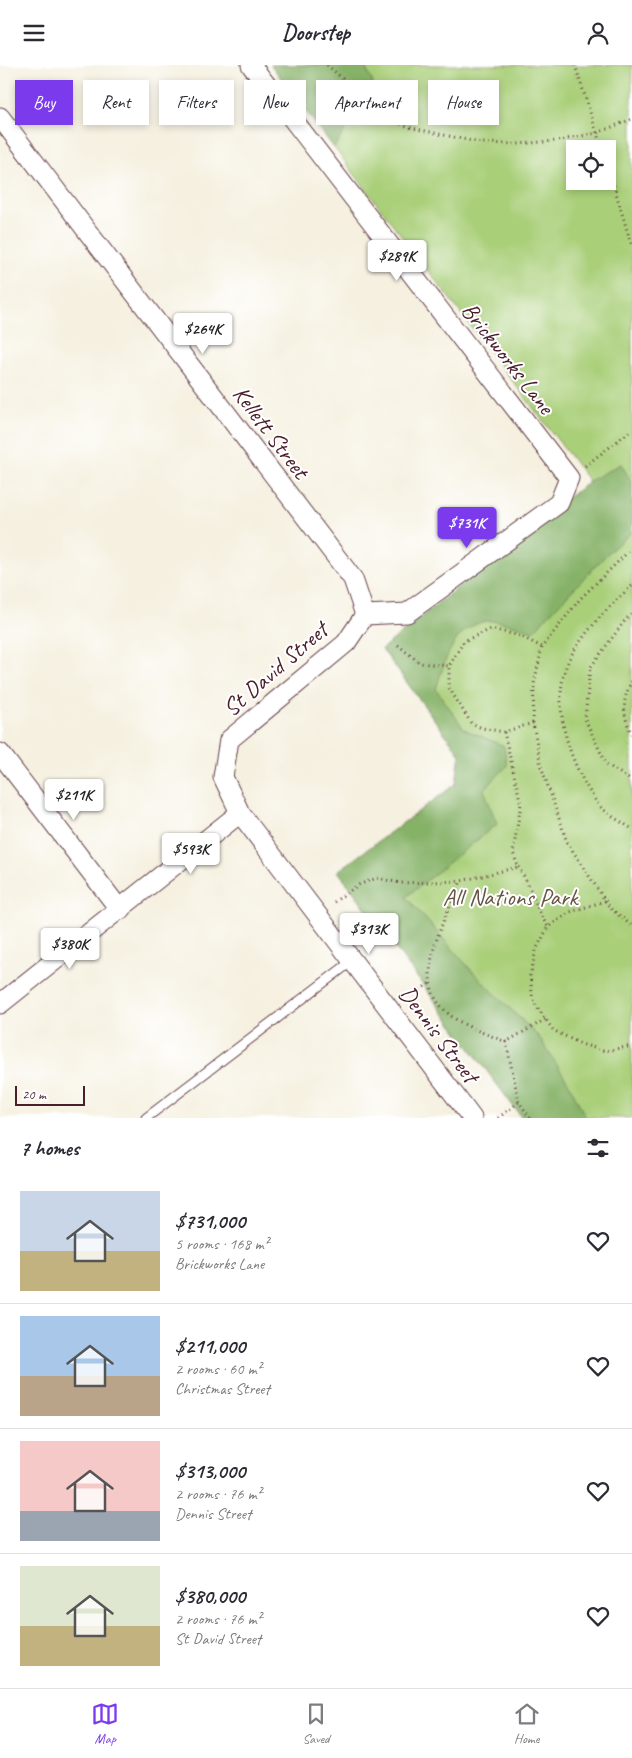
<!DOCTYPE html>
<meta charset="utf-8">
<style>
body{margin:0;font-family:Caveat,sans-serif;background:#f2f2f3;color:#2b2b33;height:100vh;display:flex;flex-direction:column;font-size:19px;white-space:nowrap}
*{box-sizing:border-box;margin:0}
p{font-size:16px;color:#7c7c81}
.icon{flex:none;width:28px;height:28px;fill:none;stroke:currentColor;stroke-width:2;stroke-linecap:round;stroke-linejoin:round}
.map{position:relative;height:1053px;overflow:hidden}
.panel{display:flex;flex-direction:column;background:#fff;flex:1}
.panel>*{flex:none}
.banner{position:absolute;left:15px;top:15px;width:602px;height:45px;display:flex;gap:10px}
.fabs{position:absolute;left:566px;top:75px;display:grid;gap:10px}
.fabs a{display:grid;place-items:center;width:50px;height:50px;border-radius:0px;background:#fff;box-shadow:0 2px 8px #0003;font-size:25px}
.scale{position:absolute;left:15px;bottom:12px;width:70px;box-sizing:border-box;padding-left:5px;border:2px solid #4a1f2b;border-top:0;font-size:14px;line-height:18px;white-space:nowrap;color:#4a1f2b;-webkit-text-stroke:4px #fff;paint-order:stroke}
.price{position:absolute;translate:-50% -42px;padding:0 11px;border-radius:5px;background:#fff;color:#222;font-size:16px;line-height:32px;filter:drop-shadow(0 1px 2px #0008)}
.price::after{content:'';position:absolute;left:50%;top:30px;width:15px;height:11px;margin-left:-8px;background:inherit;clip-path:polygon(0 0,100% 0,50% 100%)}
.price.on{background:#7c3aed;color:#fff}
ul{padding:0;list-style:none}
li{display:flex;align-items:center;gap:15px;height:125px;padding:0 20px}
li+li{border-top:1px solid #e1e1e2}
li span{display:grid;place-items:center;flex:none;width:140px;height:100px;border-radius:0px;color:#555}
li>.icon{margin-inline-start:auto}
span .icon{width:60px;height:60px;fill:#fffc;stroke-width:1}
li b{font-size:21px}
h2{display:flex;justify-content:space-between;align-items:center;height:60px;padding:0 20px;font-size:21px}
.pill{padding:0 18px;border-radius:0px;background:#fff;box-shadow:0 2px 8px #0003;font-size:18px;line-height:45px}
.pill.on{background:#7c3aed;color:#fff}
header{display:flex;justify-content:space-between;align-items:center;height:65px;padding:0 20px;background:#fff;font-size:22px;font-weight:700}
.tabs{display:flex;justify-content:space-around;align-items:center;height:70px;border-top:1px solid #e1e1e2;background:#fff;font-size:14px;color:#7c7c81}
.tabs a{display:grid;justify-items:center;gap:2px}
.tabs .on{color:#7c3aed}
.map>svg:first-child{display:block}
.green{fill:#a9cf78;stroke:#7a7752;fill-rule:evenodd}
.forest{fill:#86b268;stroke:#68684a}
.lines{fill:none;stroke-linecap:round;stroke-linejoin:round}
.service-casing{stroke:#643e46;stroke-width:11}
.minor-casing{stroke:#643e46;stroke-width:21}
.path{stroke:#643e46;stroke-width:3;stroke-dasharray:1 4;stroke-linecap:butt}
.service{stroke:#fff;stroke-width:9}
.minor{stroke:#fff;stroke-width:19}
.labels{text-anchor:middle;stroke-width:4;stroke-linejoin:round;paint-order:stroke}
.street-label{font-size:24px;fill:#4a1f2b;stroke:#fff}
.park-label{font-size:24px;fill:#665442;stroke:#fff}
</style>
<header><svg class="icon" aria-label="menu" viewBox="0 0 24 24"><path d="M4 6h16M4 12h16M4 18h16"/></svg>Doorstep<svg class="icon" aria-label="person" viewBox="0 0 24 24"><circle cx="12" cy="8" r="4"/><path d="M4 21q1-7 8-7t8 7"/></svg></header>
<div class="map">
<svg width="632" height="1053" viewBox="0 0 632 1053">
<rect width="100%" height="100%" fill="#fff"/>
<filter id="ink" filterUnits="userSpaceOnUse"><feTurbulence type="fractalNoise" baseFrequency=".02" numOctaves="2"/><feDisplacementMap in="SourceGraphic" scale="10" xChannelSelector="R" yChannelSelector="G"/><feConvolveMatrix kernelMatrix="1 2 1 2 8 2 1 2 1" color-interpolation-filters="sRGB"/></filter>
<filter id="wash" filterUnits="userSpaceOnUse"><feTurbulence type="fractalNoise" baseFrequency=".0096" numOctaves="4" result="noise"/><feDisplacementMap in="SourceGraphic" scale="20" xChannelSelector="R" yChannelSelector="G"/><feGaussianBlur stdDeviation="1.12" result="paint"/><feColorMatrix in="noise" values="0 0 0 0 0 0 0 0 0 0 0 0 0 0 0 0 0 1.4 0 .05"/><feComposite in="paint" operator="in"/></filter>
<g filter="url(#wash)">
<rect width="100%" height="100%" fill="#f5f0df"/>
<path class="green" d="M271,0H632V1053H522L338,806L456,719L460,689L382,584L589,416ZM575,84H608V116H575Z"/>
<path class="forest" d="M271,0H364L373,18L334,83Z
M621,399L632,418V467L610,486L533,566C522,563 496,554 486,556C452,563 445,596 436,624L464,664L504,681L507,701L484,725L497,759L406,832L472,906L538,971L568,1017L586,1053H522L338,806L456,719L460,689L382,584L589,416Z"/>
</g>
<g filter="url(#ink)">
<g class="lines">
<g class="service-casing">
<path id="service" d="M146,1053L352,896"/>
</g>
<g class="minor-casing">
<path id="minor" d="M251,0L569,413L559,438L407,548L365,550
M0,52L353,514L365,550
M365,550L346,578L229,675L223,712L240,748L472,1053
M0,688L120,845
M0,939L240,748"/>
</g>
<path class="path" d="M327,0L390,55L412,63L481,78L517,79L556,76L597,68L632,54
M575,0L602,84
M608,101L632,182
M585,401L632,365
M632,483L580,534L542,582L534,619L533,658L541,701L567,777L610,843L632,861
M632,521C609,541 588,563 572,589C546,634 570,701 598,739C606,749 622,757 632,764
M632,550L626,554L590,603L585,654L606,699L632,716
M398,580L420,598L449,601
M632,616C622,633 622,651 632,669
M533,658L504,667L482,663L471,658L449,623V601L464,576L491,564L520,571L542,582
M504,667L521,739L513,787L518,802L461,816C448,847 416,905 437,936C452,959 483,967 506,977
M518,802C531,819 535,843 548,862
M605,836L570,847L548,862L536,885L530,911L533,936L553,965L581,979L605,986L632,981
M334,837L358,820L377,813L400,818L461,816
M420,925L430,918
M498,1053L519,1037
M530,1053L519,1037L506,977L546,954"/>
<use href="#service" class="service"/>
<use href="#minor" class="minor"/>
</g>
</g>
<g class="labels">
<g class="street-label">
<text transform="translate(508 293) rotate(52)" y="8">Brickworks Lane</text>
<text transform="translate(271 367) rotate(53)" y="8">Kellett Street</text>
<text transform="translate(275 604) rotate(-41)" y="8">St David Street</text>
<text transform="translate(439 969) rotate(53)" y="8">Dennis Street</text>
</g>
<g class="park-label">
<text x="510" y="840">All Nations Park</text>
</g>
</g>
</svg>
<div class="fabs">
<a><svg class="icon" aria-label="locate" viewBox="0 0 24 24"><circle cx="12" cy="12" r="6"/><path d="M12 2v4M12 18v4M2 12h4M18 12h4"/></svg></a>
</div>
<div class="scale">20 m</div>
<b class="price" style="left:397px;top:217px">$289K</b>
<b class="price" style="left:203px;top:290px">$264K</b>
<b class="price on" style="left:467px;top:484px">$731K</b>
<b class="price" style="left:74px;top:756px">$211K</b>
<b class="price" style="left:191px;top:810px">$593K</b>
<b class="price" style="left:369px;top:890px">$313K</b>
<b class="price" style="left:70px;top:905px">$380K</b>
<div class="banner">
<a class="pill on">Buy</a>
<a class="pill">Rent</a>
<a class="pill">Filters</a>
<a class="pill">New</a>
<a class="pill">Apartment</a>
<a class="pill">House</a>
</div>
</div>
<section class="panel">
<h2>7 homes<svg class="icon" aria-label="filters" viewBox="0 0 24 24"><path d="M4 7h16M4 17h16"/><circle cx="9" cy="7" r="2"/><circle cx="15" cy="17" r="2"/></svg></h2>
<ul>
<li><span style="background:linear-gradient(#c9d6e8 60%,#c2b280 0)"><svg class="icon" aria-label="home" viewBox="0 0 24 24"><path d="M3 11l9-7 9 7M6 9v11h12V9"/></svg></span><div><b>$731,000</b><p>5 rooms · 168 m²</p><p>Brickworks Lane</p></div><svg class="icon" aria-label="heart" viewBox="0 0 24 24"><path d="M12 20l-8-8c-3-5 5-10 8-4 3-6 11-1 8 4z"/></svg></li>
<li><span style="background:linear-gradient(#a9c7e8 60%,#b9a48a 0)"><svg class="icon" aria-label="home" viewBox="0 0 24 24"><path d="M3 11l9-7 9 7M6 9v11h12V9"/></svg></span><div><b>$211,000</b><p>2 rooms · 60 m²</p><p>Christmas Street</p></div><svg class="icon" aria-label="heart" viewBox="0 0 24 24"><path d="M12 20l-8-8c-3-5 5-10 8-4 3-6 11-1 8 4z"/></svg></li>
<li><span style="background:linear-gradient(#f6c9c9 70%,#9aa5b1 0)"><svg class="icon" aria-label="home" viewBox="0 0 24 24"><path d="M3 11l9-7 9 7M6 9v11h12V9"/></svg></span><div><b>$313,000</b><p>2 rooms · 76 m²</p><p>Dennis Street</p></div><svg class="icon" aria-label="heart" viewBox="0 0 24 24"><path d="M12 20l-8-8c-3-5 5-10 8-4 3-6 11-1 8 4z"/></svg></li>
<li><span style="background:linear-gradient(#dfe7d0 60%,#c2b280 0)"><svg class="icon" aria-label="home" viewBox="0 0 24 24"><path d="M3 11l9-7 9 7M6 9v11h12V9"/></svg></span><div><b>$380,000</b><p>2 rooms · 76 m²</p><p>St David Street</p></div><svg class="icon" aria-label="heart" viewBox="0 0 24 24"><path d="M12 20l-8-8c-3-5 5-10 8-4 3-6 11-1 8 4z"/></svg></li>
</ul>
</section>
<nav class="tabs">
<a class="on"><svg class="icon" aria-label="map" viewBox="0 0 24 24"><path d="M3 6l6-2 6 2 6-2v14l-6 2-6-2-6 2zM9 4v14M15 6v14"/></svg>Map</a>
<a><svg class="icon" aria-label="saved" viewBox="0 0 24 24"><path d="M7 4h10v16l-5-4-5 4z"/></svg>Saved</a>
<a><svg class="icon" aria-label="home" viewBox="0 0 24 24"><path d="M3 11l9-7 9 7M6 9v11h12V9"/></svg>Home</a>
</nav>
